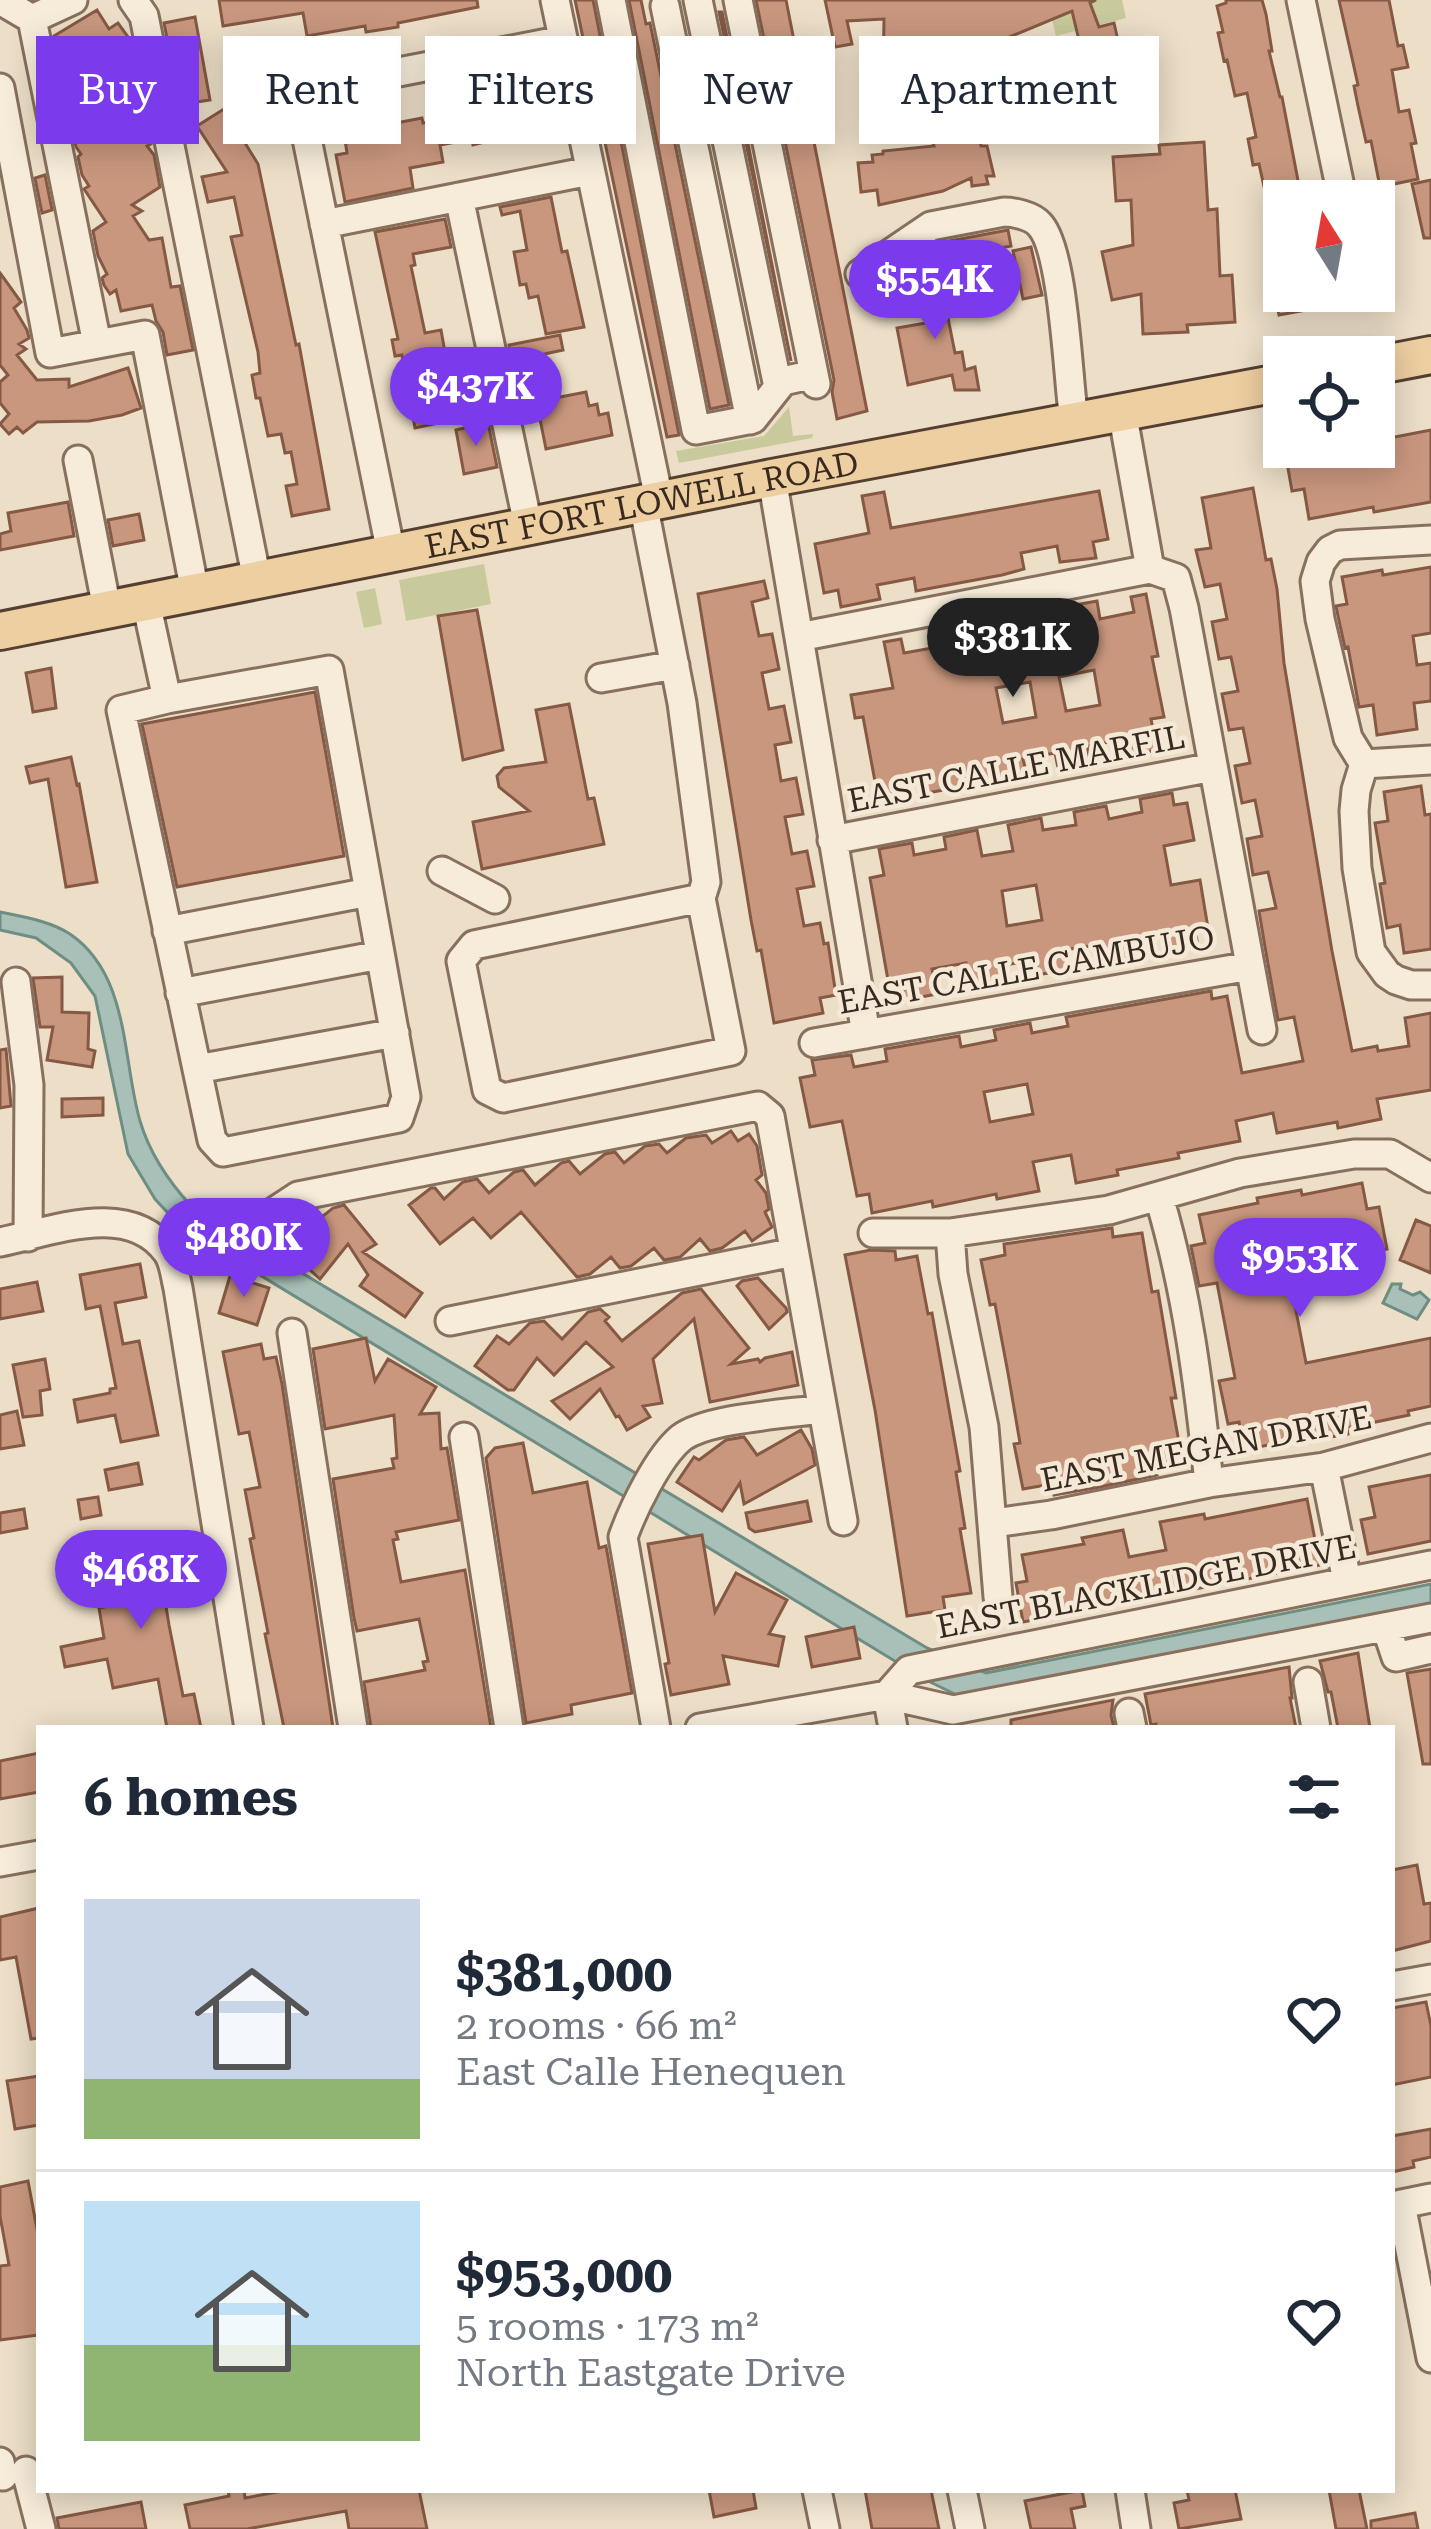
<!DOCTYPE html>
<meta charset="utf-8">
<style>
body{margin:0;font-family:"Roboto Serif",serif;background:#f6f6f7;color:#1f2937;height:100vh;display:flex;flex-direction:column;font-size:45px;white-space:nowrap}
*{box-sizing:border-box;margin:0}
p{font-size:39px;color:#747a83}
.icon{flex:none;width:66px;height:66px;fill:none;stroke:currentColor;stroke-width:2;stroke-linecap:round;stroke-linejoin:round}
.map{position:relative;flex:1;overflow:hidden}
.details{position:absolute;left:36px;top:1725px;width:1359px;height:768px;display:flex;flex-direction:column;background:#fff;border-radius:0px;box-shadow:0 6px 30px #0003}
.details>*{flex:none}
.top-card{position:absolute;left:36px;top:36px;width:1359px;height:108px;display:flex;gap:24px}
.needle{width:78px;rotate:349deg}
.controls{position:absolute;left:1263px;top:180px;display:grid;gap:24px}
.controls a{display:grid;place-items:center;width:132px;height:132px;border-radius:0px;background:#fff;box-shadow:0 6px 30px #0003;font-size:60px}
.price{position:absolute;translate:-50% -102px;padding:0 27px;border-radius:42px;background:#7c3aed;color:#fff;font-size:39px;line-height:78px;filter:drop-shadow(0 3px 6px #0008)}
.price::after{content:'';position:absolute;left:50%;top:72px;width:36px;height:27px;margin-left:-18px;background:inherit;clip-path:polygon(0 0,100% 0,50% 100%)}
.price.active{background:#222;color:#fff}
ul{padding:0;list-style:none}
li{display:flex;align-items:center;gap:36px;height:300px;padding:0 48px}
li+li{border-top:3px solid #e0e1e3}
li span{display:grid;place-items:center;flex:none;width:336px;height:240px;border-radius:0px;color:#555}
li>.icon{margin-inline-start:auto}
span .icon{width:144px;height:144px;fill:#fffc;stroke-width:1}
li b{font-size:51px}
h2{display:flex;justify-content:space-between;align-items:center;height:144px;padding:0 48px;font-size:51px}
.tag{padding:0 42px;border-radius:0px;background:#fff;box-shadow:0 6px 30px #0003;font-size:42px;line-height:108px}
.tag.active{background:#7c3aed;color:#fff}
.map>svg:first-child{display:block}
.green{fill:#c8ca9b}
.water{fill:#a8c0b7;stroke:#6e8e84;stroke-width:3}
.building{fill:#c9977e;stroke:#855944;stroke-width:3;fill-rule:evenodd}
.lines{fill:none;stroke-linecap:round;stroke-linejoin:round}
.minor-casing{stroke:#87705d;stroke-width:33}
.major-casing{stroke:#553f31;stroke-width:42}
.minor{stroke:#f7ecda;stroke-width:27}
.major{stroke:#edcfa1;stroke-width:36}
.labels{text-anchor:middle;stroke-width:9;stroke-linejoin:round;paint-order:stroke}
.street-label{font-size:33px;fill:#382a20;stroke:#f4e9d6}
</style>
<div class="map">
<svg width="1431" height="2529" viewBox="0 0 1431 2529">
<rect width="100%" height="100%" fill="#ecdec7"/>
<path class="green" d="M1088,0H1122L1126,18L1056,36L1052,20L1089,4Z
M789,407L793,436L813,434L812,438L679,463L676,451L764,436Z
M484,564L491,604L406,621L399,580Z
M375,588L382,624L364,628L356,592Z"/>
<path class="water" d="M1059,46L1064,83H1068L1070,90L1048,94L1039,51Z
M0,912C24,917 50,921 70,934C130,975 122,1059 140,1121C150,1155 169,1182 192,1207L927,1648L986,1673L1431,1584V1607L961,1697L926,1680L181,1227L155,1199L128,1154L95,996L71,963L36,938L0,930Z
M1392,1284H1401L1400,1289L1413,1295L1420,1292L1429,1300L1417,1319L1383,1303Z"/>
<path class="building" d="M219,0H477L478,7L398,23V27L366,32L365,26L307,36L303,13L223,26Z
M575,0H593L679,435L667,437Z
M629,0H641L646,24L650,23L729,405L710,409Z
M756,0H786L867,411L837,419L832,392L834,380Z
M825,0H1096L1090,3L1099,27L1114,23L1122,58L1101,77L1091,66L1073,82L1066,53L1081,49L1072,11L1007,38L1008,70H989L990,77L939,78V86L897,89V81H883L884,19L847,21L852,44L835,47Z
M1226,0H1262L1266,14L1272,51H1269L1280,97H1282L1301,196L1284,200V262H1277L1266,220L1265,210L1269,209L1259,164L1253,165L1248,139L1256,137L1247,93L1235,96L1227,60L1224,61L1218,33L1223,32L1217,6L1226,3Z
M1339,0H1389L1398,46L1403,45L1408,67L1392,70L1399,112L1409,110L1416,143L1411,144L1418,179L1380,187L1371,141L1366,142L1358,106L1354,86L1358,85Z
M97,10L109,29L118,23L131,41L145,111L141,114L147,123L151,144L147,146L154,155L160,187L132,205L142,211L133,216L149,240L162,238L171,287L180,286L193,350L167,355L163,332L156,321L152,305L121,311L116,290L110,294L104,285L102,278L107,274L98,256L93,231L106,222L84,189L89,186L82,175L78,157L81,154L76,147L61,74L65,72L59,63L54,36Z
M719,12H722L791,361Z
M195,17L210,100L183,104L179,86L177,88L164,23Z
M550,98L555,128L547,129L548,137L528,141L526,128L495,133L497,139L473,145L472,139L440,145L443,162L410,168L413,188L345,202L336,155L347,153L344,133L422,118L423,123Z
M224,109L258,164L296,345L299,344L329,509L292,516L286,486L297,484L291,452L285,453L281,434L268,436L260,398H256L252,375L260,373L258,352L231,237L242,235L234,197L208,202L202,177L227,172L197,126Z
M978,132L981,146H987L994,176H986L988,184L972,186L971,178L943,191L879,205L877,190L861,192L858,163L873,162L872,155L883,154V151L934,146L932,140Z
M1204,142L1208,210L1217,209L1220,276L1232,275L1235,322L1187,325L1188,332L1143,334L1141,294L1112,300L1102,252L1133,245L1131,200L1116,201L1113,157L1160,154L1159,145Z
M45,175L52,210L42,213L35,178Z
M1431,180V238H1424L1412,184Z
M551,197L562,252L567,251L584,327L546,334L538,296L529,298L526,284L520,285L514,252L527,250L520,211L502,215L500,207Z
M445,219L451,247L413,254L415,265L411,266L425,333L441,330L457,419L415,428L402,355L395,356L392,340L398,339L375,232Z
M1008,230L1011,246L942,259L939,243Z
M1031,247L1042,295L1023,299L1013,251Z
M0,273L21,302L14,308L27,330L29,338L19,344L26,349L17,355L37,380L69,379V387L128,368L141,408L122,415L89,421L37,422L23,433L17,427L9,434L0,424L9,414L0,403V382L8,375L0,365Z
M955,282L960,311L947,313L955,353L962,352L965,370L975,367L979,390H955L952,375L908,385L897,328L926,323L920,289Z
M1274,291H1325L1328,306L1279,315Z
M560,335L563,350L512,361L509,345Z
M558,389L560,397L586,392L589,406L597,404L599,415L608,413L612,435L546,449L535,394Z
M488,423L497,467L464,474L456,430Z
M1431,430V502L1374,512L1373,507L1309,519L1304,489L1292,491L1286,457L1339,447H1374V441Z
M1253,488L1266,560L1271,559L1277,589L1284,663L1332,951L1352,1051L1377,1046L1378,1051L1409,1046L1405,1018L1431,1013V1090L1377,1099L1381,1119L1338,1128L1337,1122L1277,1133L1273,1113L1236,1121L1240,1141L1178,1153L1179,1158L1117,1170L1118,1175L1076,1183L1071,1155L1033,1162L1039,1191L997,1199L996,1194L933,1207L932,1201L872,1213L869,1194L857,1196L842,1121L810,1127L800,1078L815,1075L812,1060L851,1055L854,1067L887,1061L885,1049L959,1036L961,1047L996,1040L994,1030L1030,1023L1032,1033L1068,1026L1066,1017L1211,991L1212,999L1227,996L1242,1073L1303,1061L1294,1017L1278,1020L1265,947L1259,911L1276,908L1268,872L1253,875L1247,839L1262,836L1255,800L1242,803L1235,766L1250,763L1243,728L1229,730L1222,694L1238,691L1231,657L1219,659L1212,622L1227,619L1220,584L1205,587L1196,550L1211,548L1202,498ZM1027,1084L1033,1114L990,1122L984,1092Z
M1099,491L1108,539L1093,542L1096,558L1060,562L1057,546L1021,553L1024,569L1002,575L916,591L914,578L877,585L880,599L841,607L838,590L824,593L815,544L869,533L862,496L884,492L891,528Z
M68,502L74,536L0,550V534L11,531L8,513Z
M139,514L144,540L113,546L108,520Z
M1431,567V633L1413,636L1417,665L1431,663V701L1414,703L1417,729L1377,735L1373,705L1359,707L1348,647L1345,648L1338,616L1336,606L1347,604L1342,577L1382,570L1383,575Z
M764,581L768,598L752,602L759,636L772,634L779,669L762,673L769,709L784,706L791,742L775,745L781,781L796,778L803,814L785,817L792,854L807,851L814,886L797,889L804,926L820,923L824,944L828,943L836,995L820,998L823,1013L774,1023L761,950L757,951L751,920L698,594Z
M1146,594L1158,656L1152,657L1164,717L1151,719L1157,750L1124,756L1121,740L1087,746L1090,762L1058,768L1055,753L1023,759L1027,775L927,793L924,776L893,781L896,800L879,803L863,717L855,718L851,695L893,688L884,642L901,639L904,653L938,647L935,632L968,626L970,641L1002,636L999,620L1032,614L1037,642L1069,636L1064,607L1097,601L1100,619L1134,612L1131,597ZM1094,670L1100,705L1066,711L1059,677ZM1030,682L1036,717L1003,723L996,688Z
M477,610L503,750L463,760L438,616Z
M51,668L56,708L33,712L26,673Z
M315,692L344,856L177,887L142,724Z
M569,704L588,799L594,798L604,844L482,869L473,822L529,811L499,787L497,776L504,768L546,762L536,710Z
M71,757L77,785L79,784L97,882L66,887L48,779L30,783L26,767Z
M1421,786L1425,815L1431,814V949L1404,953L1400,925L1387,928L1380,884L1385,883L1375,823L1388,821L1384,792Z
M1172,793L1174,805L1187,803L1194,840L1164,846L1171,885L1200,880L1208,928L1195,930L1198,946L1167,952L1163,935L1129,941L1131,956L1101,962L1097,945L1064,950L1068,970L1036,975L1034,960L999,966L1001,981L970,986L966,963L932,969L937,994L905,1000L902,984L889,986L870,878L884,875L879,849L912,843L914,855L946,849L944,837L977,830L982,856L1013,851L1008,825L1041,818L1043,830L1076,825L1074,812L1106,806L1109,819L1142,812L1140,799ZM1036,885L1042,920L1007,926L1002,891Z
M62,977V1012L89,1013L88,1049L95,1051L92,1067L47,1060L53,1027H40L33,978Z
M6,1049L11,1106L0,1108V1050Z
M103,1098V1115L62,1117V1099Z
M731,1131L738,1141L749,1134L757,1146L762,1175L756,1180L766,1193L769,1209L765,1212L772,1227L752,1241L745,1231L722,1248L710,1251L700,1239L680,1257L664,1260L654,1248L631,1266L620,1268L611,1257L590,1274L577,1277L521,1212L491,1238L473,1218L440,1244L409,1205L431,1188H435L444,1199L463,1182L477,1179L489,1193L514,1172L523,1170L535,1185L561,1163L569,1161L580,1174L605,1154L615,1152L624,1163L645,1146L659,1144L667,1153L686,1138L706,1135L712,1143Z
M1362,1183L1367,1209L1379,1207L1387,1249L1288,1269L1306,1363L1431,1338V1406L1408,1411L1409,1415L1347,1428L1348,1434L1314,1440L1313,1436L1244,1450L1239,1422L1228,1424L1219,1381L1235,1378L1217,1283L1199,1286L1191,1246L1205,1243L1199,1215L1258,1203L1257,1198L1301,1190L1302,1195Z
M344,1205L376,1244L363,1252L422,1293L405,1317L360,1286L368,1275L348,1244L320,1279L287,1249L300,1234L333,1208Z
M1416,1220L1431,1226V1273L1400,1260Z
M1112,1228L1113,1237L1142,1233L1152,1292L1158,1291L1176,1398H1171L1182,1459L1155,1464L1157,1475L1100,1487L1054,1495L1052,1484L1023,1489L1014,1444L1020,1443L1008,1373L995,1304L990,1305L981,1260L1005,1255L1004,1244Z
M871,1250L895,1251L896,1260L917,1256L928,1314L932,1313L960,1471L956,1472L965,1528L960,1529L971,1593L943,1597L945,1610L907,1616L875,1410L845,1255Z
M140,1264L146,1297L115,1303L123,1344L139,1341L158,1435L121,1442L115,1415L78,1422L74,1400L110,1393V1389L116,1388L100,1306L86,1309L80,1275Z
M230,1276L269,1288L257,1325L219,1313Z
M758,1278L786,1308L787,1312L769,1329L737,1286L742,1281Z
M37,1282L43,1311L0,1319V1289Z
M701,1289L749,1348L731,1364L758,1359L760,1362L765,1358L792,1352L798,1385L710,1402L694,1319L653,1359L662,1403L643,1406L650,1417L627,1430L619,1416L616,1417L600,1389L570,1419L552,1401L613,1367L586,1342L554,1375L537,1358L514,1390H508L475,1366L497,1336L509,1344L530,1323L544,1321L562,1339L588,1312L600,1309L609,1317L605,1321L622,1341L682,1293Z
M366,1338L375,1381L388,1359L436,1387L420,1414L439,1413L441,1449L447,1448L459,1520L396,1532L398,1539L393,1540L401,1582L465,1570L491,1728H371L364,1682L425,1670L423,1662L428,1661L419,1619L357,1631L354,1618L333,1479L394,1468L392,1459L397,1458L394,1415L325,1429L313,1349Z
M261,1344L264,1359L276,1357L282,1384L333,1728H284L265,1634L268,1633L250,1539L254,1538L245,1490L260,1487L249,1432L239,1434L223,1352Z
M45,1359L50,1389L40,1391L42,1415L23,1417L13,1365Z
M17,1411L24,1445L0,1449V1415Z
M801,1430L812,1449L815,1465L744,1504L740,1483L722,1511L677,1482L694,1457L699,1460L726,1440L744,1437L757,1455Z
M523,1443L533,1493L587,1482L599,1548L606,1546L632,1693L571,1705L572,1714L526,1723L486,1458L495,1448Z
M138,1463L142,1484L109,1490L105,1470Z
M1431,1475V1541L1368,1554L1361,1520L1375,1517L1369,1487Z
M98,1497L101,1515L81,1519L78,1500Z
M1307,1499L1320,1565L1023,1622L1016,1583L1027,1581L1022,1555L1084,1544L1082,1538L1123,1530L1129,1557L1166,1550L1160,1522L1204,1514L1205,1519Z
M807,1501L811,1521L755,1532L749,1528L746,1513Z
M24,1509L27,1528L0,1533V1513Z
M166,1534L174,1579L162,1582L169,1625L183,1696L194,1694L201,1728H167L158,1679L113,1688L107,1659L65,1667L61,1647L104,1638L99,1608L129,1602L118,1544Z
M702,1535L715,1612L736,1573L787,1600L769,1634L784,1637L778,1666L723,1656L729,1684L671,1695L665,1664L669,1663L648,1544Z
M854,1627L860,1658L812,1667L806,1637Z
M1358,1653L1370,1728H1338L1331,1692H1328L1320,1661Z
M1289,1667L1292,1698H1290L1296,1728H1156V1724L1151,1725L1145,1694Z
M1431,1669V1764H1423L1407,1673Z
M1113,1700L1111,1715L1114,1728H1011V1720Z
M39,1753V1792L0,1799V1761Z
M1417,1865L1424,1904L1431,1903V1941L1392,1951V1870Z
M39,1908V2038L31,2039L16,1957L0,1960V1917Z
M1426,2002L1431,2026V2077L1392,2085V2008Z
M39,2076V2125L15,2129L7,2081Z
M1431,2129V2157L1413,2161L1414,2167L1392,2172V2136Z
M28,2181L39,2240V2335L0,2340V2266L9,2265L0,2216V2187Z
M228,2490H244L245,2498L288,2490H419L427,2529H349L346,2511L247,2529H190L185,2505L229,2496Z
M709,2490H753L756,2508L714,2517Z
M865,2490H931L939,2529H872Z
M1082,2490L1085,2506L1071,2509L1075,2529H1031L1025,2501Z
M1187,2490H1235L1241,2519L1179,2529L1174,2503L1189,2500Z
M1329,2490H1359L1367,2529H1336Z
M141,2502L146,2529H59L57,2518Z
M1415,2513L1418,2529H1371V2521Z"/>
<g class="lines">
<g class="minor-casing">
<path id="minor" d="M0,0L32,19L97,344
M133,0L144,16L257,580
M555,0L659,499
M611,0L696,430L753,419L783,381L814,374
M698,0L778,387
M738,0L816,384
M1301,0L1343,201
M665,6L750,420
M32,19L73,0
M0,88L50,353L145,335L195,592
M308,102L304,112L306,134L391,553
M308,102L316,93L337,84L563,40
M459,197L528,525
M324,224L590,171
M860,274L931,226L1004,212C1014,212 1032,216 1039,224C1064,248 1068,382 1074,421
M1122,411L1150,569
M78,460L107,609
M772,478L866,1034
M643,503L682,703L706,882L701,898L731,1051L503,1098L487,1090L461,961L474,945L701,898
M1150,569L1176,578L1184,608L1262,1030
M146,602L167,699L121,710L212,1140L223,1152L399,1118L406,1097L329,670L167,699
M799,637L1150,569
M601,678L675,665
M1364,764L1348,738L1320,619L1315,581L1321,562L1330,550L1340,545L1431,540
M1364,764L1356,790L1354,811L1357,868L1371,952L1387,974L1396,980L1411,985H1431
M1364,764L1431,760
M832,840L1213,767
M442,871L495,899
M167,931L369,892
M16,982L29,1085L28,1237
M180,993L380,955
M814,1043L1250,966
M197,1069L395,1033
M1159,1197C1187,1291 1199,1386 1209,1483
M263,1219L298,1196L758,1106L770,1116L843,1521
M873,1233H950L1109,1210L1240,1173L1354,1154H1390L1431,1178
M950,1233L953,1274L984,1427L998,1597
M0,1242C51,1232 129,1199 167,1252C174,1261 175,1276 178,1288L249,1728
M450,1321L794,1252
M292,1333L353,1728
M464,1437L509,1728
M1324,1467L1347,1581
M994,1523L1051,1515L1209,1483L1324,1467L1431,1438
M1386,1627L1396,1657L1431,1649
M1308,1682L1316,1728
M887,1695L909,1670L1431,1565
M887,1695L893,1728
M1129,1713L1132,1728
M656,1728L623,1537C633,1509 658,1457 681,1438C707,1418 787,1414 822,1409
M700,1728L887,1695L953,1710L1431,1618
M0,1862L39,1855
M1392,1986L1431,1979
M1401,2204L1431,2358
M1392,2206L1431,2198
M0,2462L3,2476
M26,2471L41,2529
M817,2490L825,2529
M962,2490L970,2529
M1130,2490L1136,2529"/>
</g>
<g class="major-casing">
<g id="major">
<path d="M1374,366L1431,355"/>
<path id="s1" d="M0,631L772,478L1284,382"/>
</g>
</g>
<use href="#minor" class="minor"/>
<use href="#major" class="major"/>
</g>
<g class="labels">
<g class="street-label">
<text dy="12" stroke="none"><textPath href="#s1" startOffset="654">EAST FORT LOWELL ROAD</textPath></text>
<text transform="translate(1016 768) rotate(-11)" y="12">EAST CALLE MARFIL</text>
<text transform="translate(1026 969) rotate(-10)" y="12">EAST CALLE CAMBUJO</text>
<text transform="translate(1206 1448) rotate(-11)" y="12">EAST MEGAN DRIVE</text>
<text transform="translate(1146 1586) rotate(-11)" y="12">EAST BLACKLIDGE DRIVE</text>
</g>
</g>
</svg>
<div class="controls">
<a><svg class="needle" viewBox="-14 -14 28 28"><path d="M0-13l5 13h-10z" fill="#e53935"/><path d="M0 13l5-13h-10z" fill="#747a83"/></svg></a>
<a><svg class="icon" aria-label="locate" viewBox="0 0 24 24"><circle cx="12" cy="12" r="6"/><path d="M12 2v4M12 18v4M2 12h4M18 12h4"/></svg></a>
</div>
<b class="price" style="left:935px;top:342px">$554K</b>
<b class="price" style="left:476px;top:449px">$437K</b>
<b class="price active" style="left:1013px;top:700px">$381K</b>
<b class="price" style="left:244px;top:1300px">$480K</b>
<b class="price" style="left:1300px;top:1320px">$953K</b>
<b class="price" style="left:141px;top:1632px">$468K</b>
<div class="top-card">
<a class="tag active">Buy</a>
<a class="tag">Rent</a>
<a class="tag">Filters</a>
<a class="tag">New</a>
<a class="tag">Apartment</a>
</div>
<section class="details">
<h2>6 homes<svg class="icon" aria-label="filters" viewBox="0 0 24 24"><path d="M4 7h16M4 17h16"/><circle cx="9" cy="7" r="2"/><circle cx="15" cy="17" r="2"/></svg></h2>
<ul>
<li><span style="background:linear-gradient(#c9d6e8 75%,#8fb573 0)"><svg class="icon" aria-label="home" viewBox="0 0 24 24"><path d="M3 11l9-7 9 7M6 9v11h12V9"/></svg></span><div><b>$381,000</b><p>2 rooms · 66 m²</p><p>East Calle Henequen</p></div><svg class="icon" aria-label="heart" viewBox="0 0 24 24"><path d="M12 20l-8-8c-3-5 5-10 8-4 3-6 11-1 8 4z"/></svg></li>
<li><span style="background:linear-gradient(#bfe0f5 60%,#8fb573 0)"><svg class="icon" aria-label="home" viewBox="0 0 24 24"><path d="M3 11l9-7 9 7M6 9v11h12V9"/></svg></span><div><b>$953,000</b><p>5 rooms · 173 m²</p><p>North Eastgate Drive</p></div><svg class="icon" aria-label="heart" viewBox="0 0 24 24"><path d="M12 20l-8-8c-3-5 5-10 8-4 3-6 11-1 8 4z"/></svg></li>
</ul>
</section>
</div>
